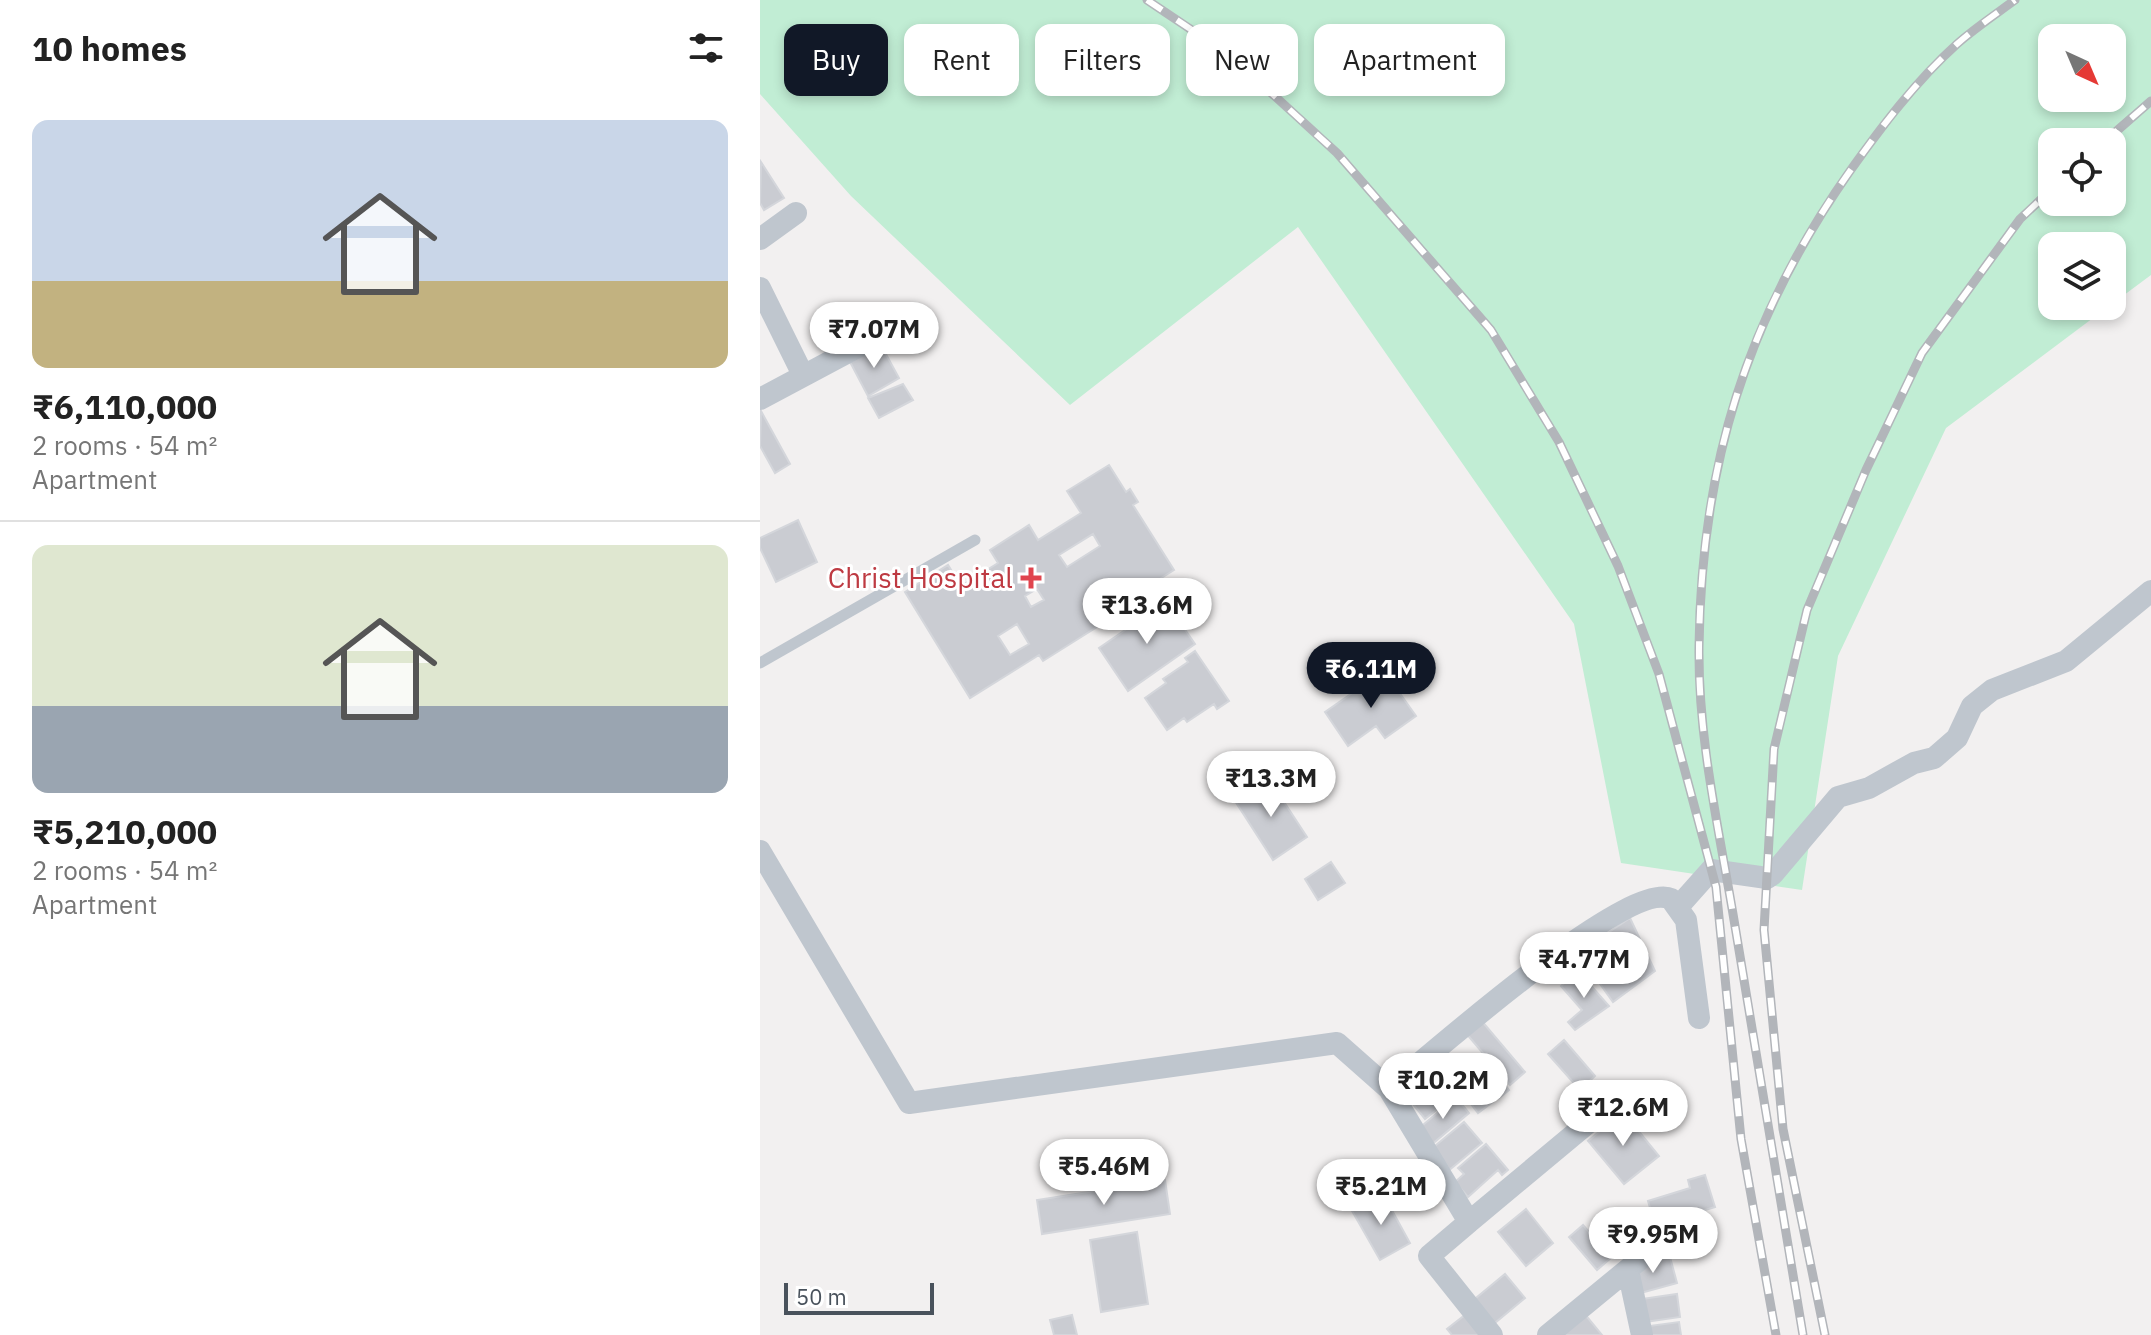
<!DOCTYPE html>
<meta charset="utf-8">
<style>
body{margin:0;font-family:"IBM Plex Sans",sans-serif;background:#f6f6f6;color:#222;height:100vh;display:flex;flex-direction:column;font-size:30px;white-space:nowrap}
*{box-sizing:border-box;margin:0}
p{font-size:26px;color:#767676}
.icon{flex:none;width:44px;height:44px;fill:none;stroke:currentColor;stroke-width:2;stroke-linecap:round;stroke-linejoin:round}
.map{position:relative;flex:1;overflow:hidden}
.sheet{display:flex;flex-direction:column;background:#fff;width:760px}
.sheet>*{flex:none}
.top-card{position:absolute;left:24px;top:24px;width:760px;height:72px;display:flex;gap:16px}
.needle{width:52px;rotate:136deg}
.fabs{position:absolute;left:1278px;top:24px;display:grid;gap:16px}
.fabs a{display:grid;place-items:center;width:88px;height:88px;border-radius:16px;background:#fff;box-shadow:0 4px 12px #0003;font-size:40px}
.scale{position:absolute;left:24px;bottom:20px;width:150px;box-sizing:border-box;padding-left:8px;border:4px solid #49525c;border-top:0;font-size:22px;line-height:28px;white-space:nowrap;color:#49525c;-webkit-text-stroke:6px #fff;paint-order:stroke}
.price{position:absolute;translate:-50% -68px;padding:0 18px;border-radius:28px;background:#fff;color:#222;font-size:26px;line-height:52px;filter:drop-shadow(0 2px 4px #0008)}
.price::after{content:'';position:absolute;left:50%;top:48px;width:24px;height:18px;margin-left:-12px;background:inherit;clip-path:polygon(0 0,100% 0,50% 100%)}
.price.selected{background:#111827;color:#fff}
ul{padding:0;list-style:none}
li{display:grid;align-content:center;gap:16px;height:424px;padding:0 32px}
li+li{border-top:2px solid #e0e0e0}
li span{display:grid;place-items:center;height:248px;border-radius:16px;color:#555}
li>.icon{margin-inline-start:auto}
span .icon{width:144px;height:144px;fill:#fffc;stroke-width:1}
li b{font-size:34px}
h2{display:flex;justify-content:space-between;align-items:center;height:96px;padding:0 32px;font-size:34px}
.tag{padding:0 28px;border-radius:16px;background:#fff;box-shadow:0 4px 12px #0003;font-size:28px;line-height:72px}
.tag.selected{background:#111827;color:#fff}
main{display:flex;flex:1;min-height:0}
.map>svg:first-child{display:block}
.green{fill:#c1edd4;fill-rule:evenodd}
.building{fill:#caccd2;stroke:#d4d6db;stroke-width:2;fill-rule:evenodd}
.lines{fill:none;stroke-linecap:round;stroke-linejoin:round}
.service{stroke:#bfc6ce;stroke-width:11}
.minor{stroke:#bfc6ce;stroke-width:22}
.rail-casing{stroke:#b2b5ba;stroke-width:9}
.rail{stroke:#fff;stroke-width:6;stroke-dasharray:18;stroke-linecap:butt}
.health-dot{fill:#e0444e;stroke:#fff;stroke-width:3}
.labels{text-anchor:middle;stroke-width:6;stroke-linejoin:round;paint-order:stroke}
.health-label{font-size:28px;fill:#be3a42;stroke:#fff;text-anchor:end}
</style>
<main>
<section class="sheet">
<h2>10 homes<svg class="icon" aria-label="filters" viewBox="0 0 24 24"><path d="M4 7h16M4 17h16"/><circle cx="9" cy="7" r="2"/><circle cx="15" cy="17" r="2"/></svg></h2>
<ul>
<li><span style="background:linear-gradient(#c9d6e8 65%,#c2b280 0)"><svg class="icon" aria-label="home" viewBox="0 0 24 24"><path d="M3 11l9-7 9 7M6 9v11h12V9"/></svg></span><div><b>₹6,110,000</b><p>2 rooms · 54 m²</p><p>Apartment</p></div></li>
<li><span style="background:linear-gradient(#dfe7d0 65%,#9aa5b1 0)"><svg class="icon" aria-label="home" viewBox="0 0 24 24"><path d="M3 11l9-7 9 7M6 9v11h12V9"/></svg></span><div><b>₹5,210,000</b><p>2 rooms · 54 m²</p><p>Apartment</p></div></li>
</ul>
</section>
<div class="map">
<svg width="1391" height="1335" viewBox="0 0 1391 1335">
<rect width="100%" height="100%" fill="#f2f0f0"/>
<path class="green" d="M0,0H1391V275L1352,304V246H1292V306H1349L1186,428L1078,656L1042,890L861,863L814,624L538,227L310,405L91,196L0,94ZM1292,38H1352V98H1292ZM1292,142H1352V202H1292Z"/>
<path class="building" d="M1,162L24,198L4,210L0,203Z
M121,345L139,378L108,396L90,362Z
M143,384L153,400L119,418L108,398Z
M1,411L30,464L15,473L0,446Z
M349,465L366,492L370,489L378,502L373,505L414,570L341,616L345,622L283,661L279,655L210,698L145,592L188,565L201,586L238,563L230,550L269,525L278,540L321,513L307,491ZM333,534L340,546L307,567L299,555ZM277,589L284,600L271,607L265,596ZM257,624L269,644L250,655L238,636Z
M38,520L57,562L16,582L0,548V538Z
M406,602L435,644L368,691L339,648Z
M435,651L469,701L457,709L454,704L427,722L424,718L407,730L385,698L406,683L403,679L428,662L425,658Z
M624,671L656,716L625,738L616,726L588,746L565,712Z
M509,779L547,837L513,860L475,801Z
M571,862L585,883L558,900L545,879Z
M870,918L895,971L853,1002L818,953Z
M818,971L849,1006L815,1030L808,1022L822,1010L801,986Z
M720,1019L765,1072L750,1085L705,1032Z
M804,1040L835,1076L820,1090L788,1054Z
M721,1054L749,1090L739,1098L710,1062Z
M706,1064L734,1101L718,1113L690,1077Z
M681,1080L694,1096L665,1119L652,1103Z
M696,1097L709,1113L671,1145L657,1130Z
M863,1112L899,1156L864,1184L828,1141Z
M704,1122L722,1143L688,1171L670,1150Z
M726,1144L748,1170L742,1175L738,1170L708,1197L695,1182L704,1174L698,1168Z
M945,1175L955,1207L895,1225L888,1201L930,1188L928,1180Z
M405,1180L410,1214L282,1234L277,1200Z
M623,1194L650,1243L620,1260L592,1211Z
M766,1209L793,1243L766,1266L738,1232Z
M823,1225L851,1258L837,1270L809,1237Z
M377,1232L388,1304L341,1312L330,1240Z
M910,1257L917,1283L877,1294L870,1267Z
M745,1274L765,1298L730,1327L710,1303Z
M917,1294L920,1317L871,1324L868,1301Z
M823,1312L842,1335H800Z
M312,1315L317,1335H294L290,1320Z
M705,1315L722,1335H692L687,1329Z
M919,1322L921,1335H875L874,1328Z"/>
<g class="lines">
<path class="service" d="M0,663L215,540"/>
<path class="minor" d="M0,239L36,213
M0,288L43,375
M0,399L122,334
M0,851L149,1103L577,1043L629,1089L709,1222L669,1256L732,1335
M918,907L951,870L1007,878L1013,874L1078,797L1109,788L1154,763L1174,758L1197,738L1212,706L1232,690L1306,661L1391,591
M629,1089C669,1056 869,879 911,899L926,920L939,1018
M709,1222L847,1107
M868,1270L882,1335
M788,1335L900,1243"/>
<g class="rail-casing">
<path id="rail" d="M387,0L472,57L577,153L731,330L799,442L858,566L899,674L956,887L981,1139L1016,1335
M1344,142L1391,101
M1043,1335C1020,1197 997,1058 974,920C959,829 938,740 939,647C941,466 986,319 1090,171C1122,126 1156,81 1197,44C1215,28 1236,14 1255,0
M1065,1335L1023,1129L1004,930L1014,749L1047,610L1106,470L1162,353L1260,219L1292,189"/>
</g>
<use href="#rail" class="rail"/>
</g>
<path class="health-dot" d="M267 566h8v8h8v8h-8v8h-8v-8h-8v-8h8z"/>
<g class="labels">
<g class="health-label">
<text x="253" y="588">Christ Hospital</text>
</g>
</g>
</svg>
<div class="fabs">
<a><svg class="needle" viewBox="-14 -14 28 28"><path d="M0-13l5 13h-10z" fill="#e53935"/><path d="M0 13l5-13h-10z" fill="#767676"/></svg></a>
<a><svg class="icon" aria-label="locate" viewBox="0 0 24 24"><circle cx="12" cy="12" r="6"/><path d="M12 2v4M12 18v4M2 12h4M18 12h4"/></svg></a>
<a><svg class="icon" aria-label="layers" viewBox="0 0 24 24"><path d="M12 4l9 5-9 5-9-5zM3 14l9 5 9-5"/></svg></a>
</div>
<div class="scale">50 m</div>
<b class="price" style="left:114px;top:370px">₹7.07M</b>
<b class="price" style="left:387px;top:646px">₹13.6M</b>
<b class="price selected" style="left:611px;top:710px">₹6.11M</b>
<b class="price" style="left:511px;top:819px">₹13.3M</b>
<b class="price" style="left:824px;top:1000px">₹4.77M</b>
<b class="price" style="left:683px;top:1121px">₹10.2M</b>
<b class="price" style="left:863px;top:1148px">₹12.6M</b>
<b class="price" style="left:344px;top:1207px">₹5.46M</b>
<b class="price" style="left:621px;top:1227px">₹5.21M</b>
<b class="price" style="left:893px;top:1275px">₹9.95M</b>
<div class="top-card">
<a class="tag selected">Buy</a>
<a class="tag">Rent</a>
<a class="tag">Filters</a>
<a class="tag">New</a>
<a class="tag">Apartment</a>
</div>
</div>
</main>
